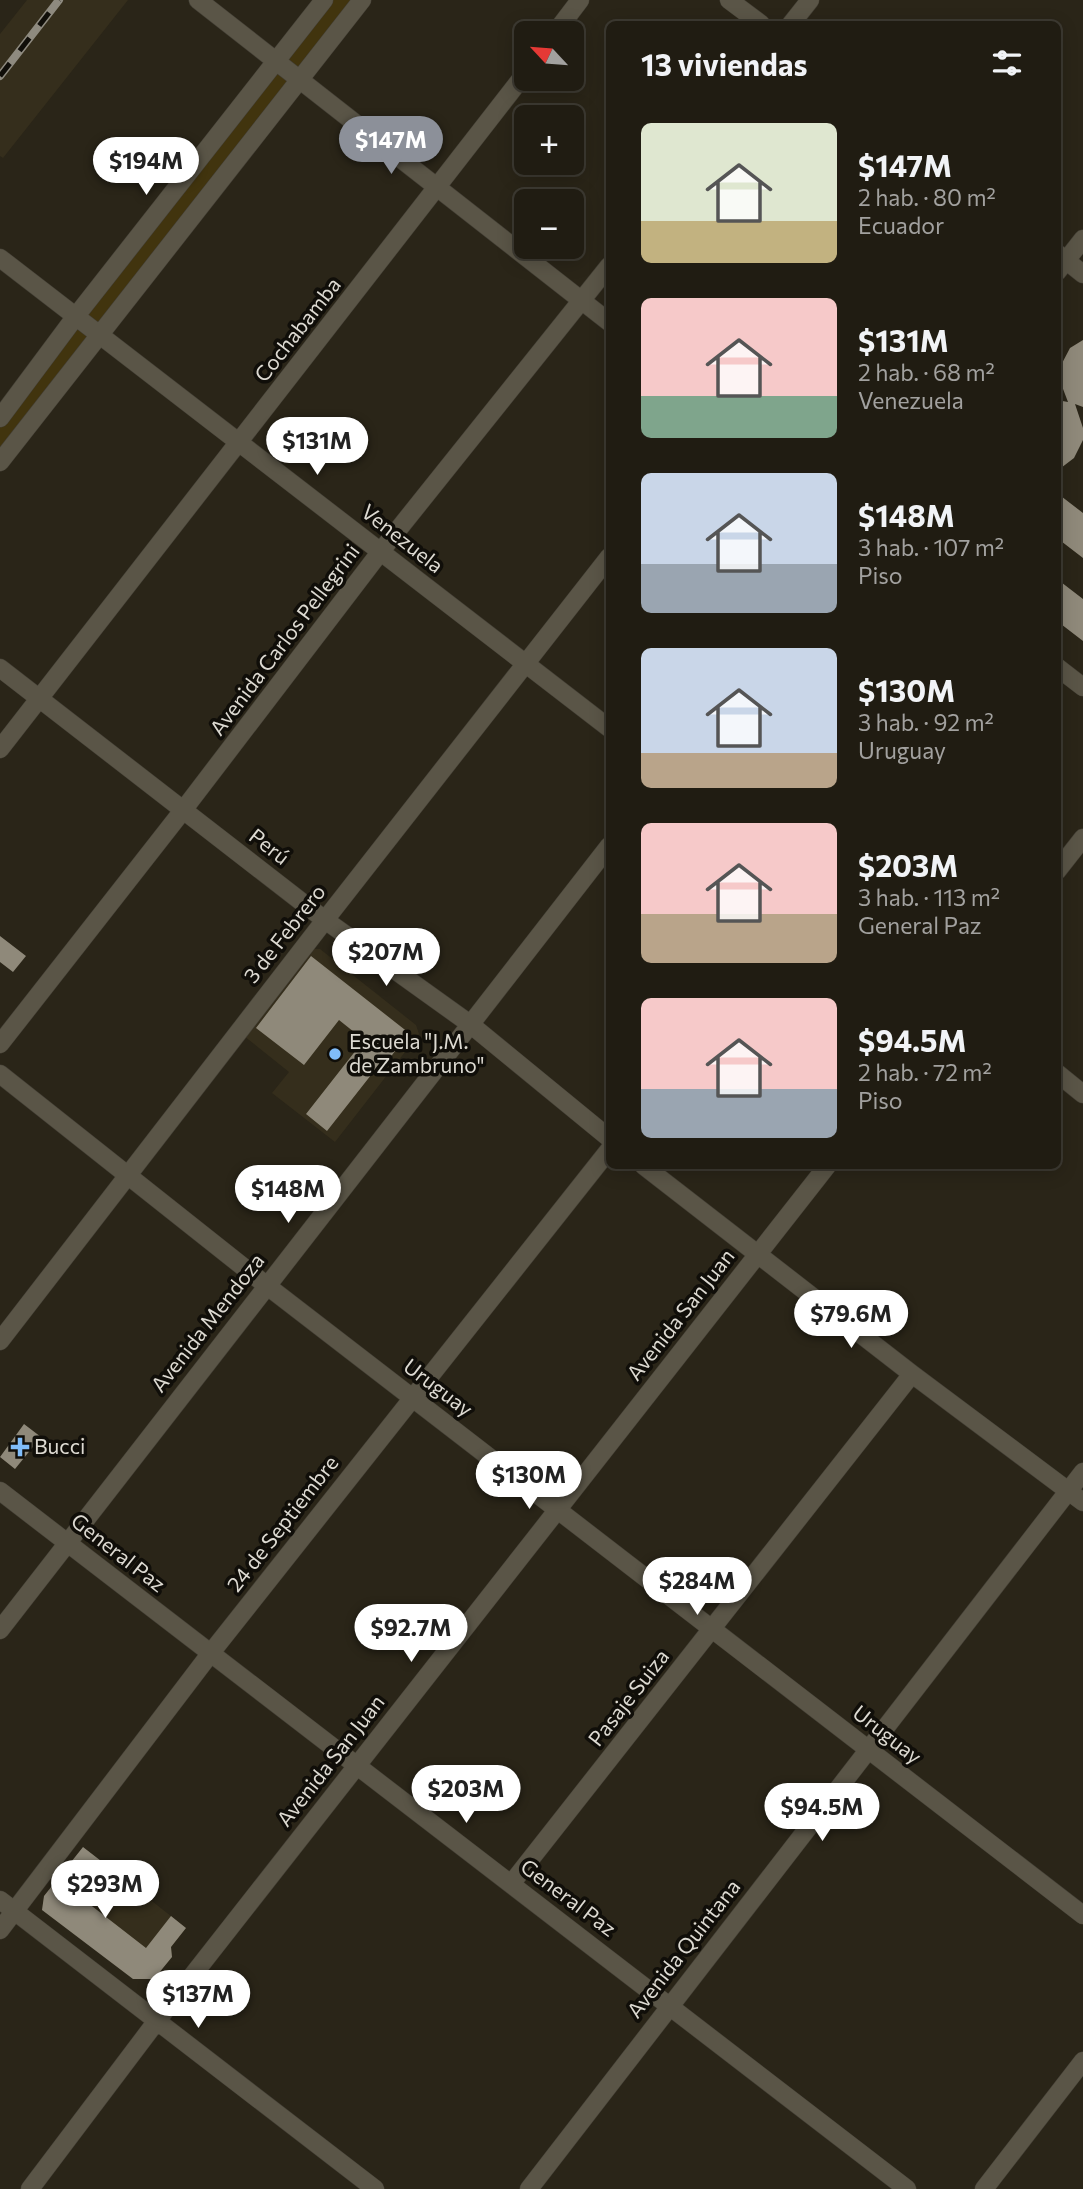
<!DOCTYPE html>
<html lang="es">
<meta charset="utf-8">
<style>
body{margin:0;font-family:Commissioner,sans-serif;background:#2d2920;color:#f1f3f6;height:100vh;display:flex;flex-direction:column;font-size:26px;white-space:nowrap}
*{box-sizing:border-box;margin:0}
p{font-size:23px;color:#a2a19f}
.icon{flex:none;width:38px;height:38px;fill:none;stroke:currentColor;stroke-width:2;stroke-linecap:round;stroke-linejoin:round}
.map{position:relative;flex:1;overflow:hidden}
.panel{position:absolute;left:606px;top:21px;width:455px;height:1148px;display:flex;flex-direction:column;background:#201c12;border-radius:10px;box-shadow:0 4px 18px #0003,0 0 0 2px #3d3a32}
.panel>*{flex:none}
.needle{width:46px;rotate:296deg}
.buttons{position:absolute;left:514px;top:21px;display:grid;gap:14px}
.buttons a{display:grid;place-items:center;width:70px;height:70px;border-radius:10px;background:#201c12;box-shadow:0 4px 18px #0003,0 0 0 2px #3d3a32;font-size:35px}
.price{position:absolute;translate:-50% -60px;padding:0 16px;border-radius:24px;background:#fff;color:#222;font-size:23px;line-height:46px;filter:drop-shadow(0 2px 4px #0008)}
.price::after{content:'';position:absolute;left:50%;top:42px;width:21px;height:16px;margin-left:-10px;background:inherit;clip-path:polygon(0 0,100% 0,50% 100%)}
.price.selected{background:#8c9099;color:#fff}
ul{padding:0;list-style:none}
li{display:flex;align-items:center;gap:21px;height:175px;padding:0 35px}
li span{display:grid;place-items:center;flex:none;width:196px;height:140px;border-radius:10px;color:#555}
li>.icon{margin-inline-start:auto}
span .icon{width:84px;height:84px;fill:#fffc;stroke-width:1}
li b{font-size:30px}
h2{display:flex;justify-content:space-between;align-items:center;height:84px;padding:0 35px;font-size:30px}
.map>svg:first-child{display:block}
.built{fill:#352e1c}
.green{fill:#41340e}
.building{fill:#8f897a}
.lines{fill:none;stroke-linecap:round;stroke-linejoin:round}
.minor-casing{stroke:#433f35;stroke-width:19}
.minor{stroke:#5a5547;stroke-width:18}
.rail-casing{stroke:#8e8a7f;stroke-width:8}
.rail{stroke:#100e09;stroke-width:5;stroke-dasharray:16;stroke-linecap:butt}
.poi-dot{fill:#80bdfa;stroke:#100e09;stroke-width:2.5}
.labels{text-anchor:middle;stroke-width:7;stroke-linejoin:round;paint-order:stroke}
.street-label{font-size:21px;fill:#dddad2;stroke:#100e09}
.poi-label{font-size:21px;fill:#dddad2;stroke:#100e09;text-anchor:start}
</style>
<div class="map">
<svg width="1083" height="2189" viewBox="0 0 1083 2189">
<rect width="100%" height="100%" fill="#2a2518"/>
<path class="built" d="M27,0H128L3,158L0,156V34Z
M311,949H320L416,1025L419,1034L335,1142L272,1093L289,1072L244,1036Z
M114,1871L186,1928L171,1947L172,1957L154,1979L42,1910L44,1896L57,1879L88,1903Z"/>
<path class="green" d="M324,0H362L0,462V418Z"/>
<path class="building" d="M1083,340V407L1075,404L1083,428V440L1074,458L1057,471V400L1068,402L1060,381L1059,369L1070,348Z
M1057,493L1083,513V558L1057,538Z
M1057,579L1083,599V641L1057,621Z
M0,936L26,956L13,972L0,962Z
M311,956L409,1033L389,1059L386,1056L327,1131L306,1114L364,1040L339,1020L304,1065L256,1028Z
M24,1424L41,1437L15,1469L0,1457Z
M83,1847L114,1871L88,1903L146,1948L171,1916L186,1928L171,1947L172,1957L154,1979H133L42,1910L44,1896Z"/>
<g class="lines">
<g class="minor-casing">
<path id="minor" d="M198,0L609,322
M729,0L761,24
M791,24L810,0
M555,33L580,0
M1058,254L1083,274
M0,258L609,728
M1057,272L1083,239
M0,418L76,316L324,0
M0,462L362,0
M1057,667L1083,687
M0,668L325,920L470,1024L609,1138
M0,749L527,71
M1057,871L1083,838
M0,1044L184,809L381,551L609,266
M1057,1073L1083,1094
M0,1074L266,1285L1083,1915
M644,1166L912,1374L1083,1502
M0,1341L325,920L609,557
M0,1491L907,2189
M0,1630L609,846
M511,1884L912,1374
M0,1900L375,2189
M0,1930L210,1654L609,1150
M30,2189L156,2022L827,1166
M529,2189L1083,1472
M984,2189L1083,2061"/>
</g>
<use href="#minor" class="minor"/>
<g class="rail-casing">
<path id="rail" d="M0,76L59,0"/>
</g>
<use href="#rail" class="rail"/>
</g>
<g class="poi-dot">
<circle cx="335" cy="1054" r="7"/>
<path d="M16.5 1436.5h7v7h7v7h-7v7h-7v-7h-7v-7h7z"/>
</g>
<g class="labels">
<g class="street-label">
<text transform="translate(298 330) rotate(-52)" y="7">Cochabamba</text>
<text transform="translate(402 539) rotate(38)" y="7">Venezuela</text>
<text transform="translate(285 640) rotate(-53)" y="7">Avenida Carlos Pellegrini</text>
<text transform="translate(269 847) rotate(38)" y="7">Perú</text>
<text transform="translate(285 934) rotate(-52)" y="7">3 de Febrero</text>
<text transform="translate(681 1315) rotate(-52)" y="7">Avenida San Juan</text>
<text transform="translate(208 1323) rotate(-52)" y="7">Avenida Mendoza</text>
<text transform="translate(438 1388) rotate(37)" y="7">Uruguay</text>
<text transform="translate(283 1524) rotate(-52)" y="7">24 de Septiembre</text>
<text transform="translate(118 1553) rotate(38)" y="7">General Paz</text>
<text transform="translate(629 1698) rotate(-52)" y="7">Pasaje Suiza</text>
<text transform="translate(887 1735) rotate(38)" y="7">Uruguay</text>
<text transform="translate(331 1761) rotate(-52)" y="7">Avenida San Juan</text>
<text transform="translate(568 1898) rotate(37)" y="7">General Paz</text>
<text transform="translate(684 1949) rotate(-52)" y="7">Avenida Quintana</text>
</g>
<g class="poi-label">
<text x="349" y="1049">Escuela "J.M.<tspan x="349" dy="24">de Zambruno"</tspan></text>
<text x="34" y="1454">Bucci</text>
</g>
</g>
</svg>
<div class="buttons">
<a><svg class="needle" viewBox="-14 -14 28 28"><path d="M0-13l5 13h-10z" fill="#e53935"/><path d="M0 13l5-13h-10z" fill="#a2a19f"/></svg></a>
<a>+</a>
<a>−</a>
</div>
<b class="price selected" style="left:391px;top:176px">$147M</b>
<b class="price" style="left:146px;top:197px">$194M</b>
<b class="price" style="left:317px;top:477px">$131M</b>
<b class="price" style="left:386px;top:988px">$207M</b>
<b class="price" style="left:288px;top:1225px">$148M</b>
<b class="price" style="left:851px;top:1350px">$79.6M</b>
<b class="price" style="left:529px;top:1511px">$130M</b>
<b class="price" style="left:697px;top:1617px">$284M</b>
<b class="price" style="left:411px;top:1664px">$92.7M</b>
<b class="price" style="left:466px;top:1825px">$203M</b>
<b class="price" style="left:822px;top:1843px">$94.5M</b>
<b class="price" style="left:105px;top:1920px">$293M</b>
<b class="price" style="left:198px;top:2030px">$137M</b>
<section class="panel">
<h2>13 viviendas<svg class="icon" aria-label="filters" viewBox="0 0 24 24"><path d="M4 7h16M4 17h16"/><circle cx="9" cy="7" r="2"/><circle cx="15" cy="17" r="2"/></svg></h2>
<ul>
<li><span style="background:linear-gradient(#dfe7d0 70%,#c2b280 0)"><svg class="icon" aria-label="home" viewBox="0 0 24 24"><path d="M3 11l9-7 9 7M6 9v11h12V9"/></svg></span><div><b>$147M</b><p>2 hab. · 80 m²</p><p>Ecuador</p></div></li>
<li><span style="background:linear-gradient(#f6c9c9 70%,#7fa58c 0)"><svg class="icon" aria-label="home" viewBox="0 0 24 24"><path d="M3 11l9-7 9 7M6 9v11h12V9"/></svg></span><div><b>$131M</b><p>2 hab. · 68 m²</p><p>Venezuela</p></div></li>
<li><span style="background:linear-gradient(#c9d6e8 65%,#9aa5b1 0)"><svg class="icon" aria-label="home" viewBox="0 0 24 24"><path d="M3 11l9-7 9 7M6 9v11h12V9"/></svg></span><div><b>$148M</b><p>3 hab. · 107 m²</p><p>Piso</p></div></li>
<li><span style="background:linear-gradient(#c9d6e8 75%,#b9a48a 0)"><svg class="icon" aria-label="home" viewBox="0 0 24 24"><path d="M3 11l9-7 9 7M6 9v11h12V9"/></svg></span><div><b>$130M</b><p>3 hab. · 92 m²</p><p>Uruguay</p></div></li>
<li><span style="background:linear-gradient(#f6c9c9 65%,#b9a48a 0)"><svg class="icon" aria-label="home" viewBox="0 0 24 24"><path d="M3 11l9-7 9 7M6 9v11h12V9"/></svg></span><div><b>$203M</b><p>3 hab. · 113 m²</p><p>General Paz</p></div></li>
<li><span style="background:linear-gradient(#f6c9c9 65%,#9aa5b1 0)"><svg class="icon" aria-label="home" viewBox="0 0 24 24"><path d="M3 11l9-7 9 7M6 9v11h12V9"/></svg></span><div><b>$94.5M</b><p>2 hab. · 72 m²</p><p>Piso</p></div></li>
</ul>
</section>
</div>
